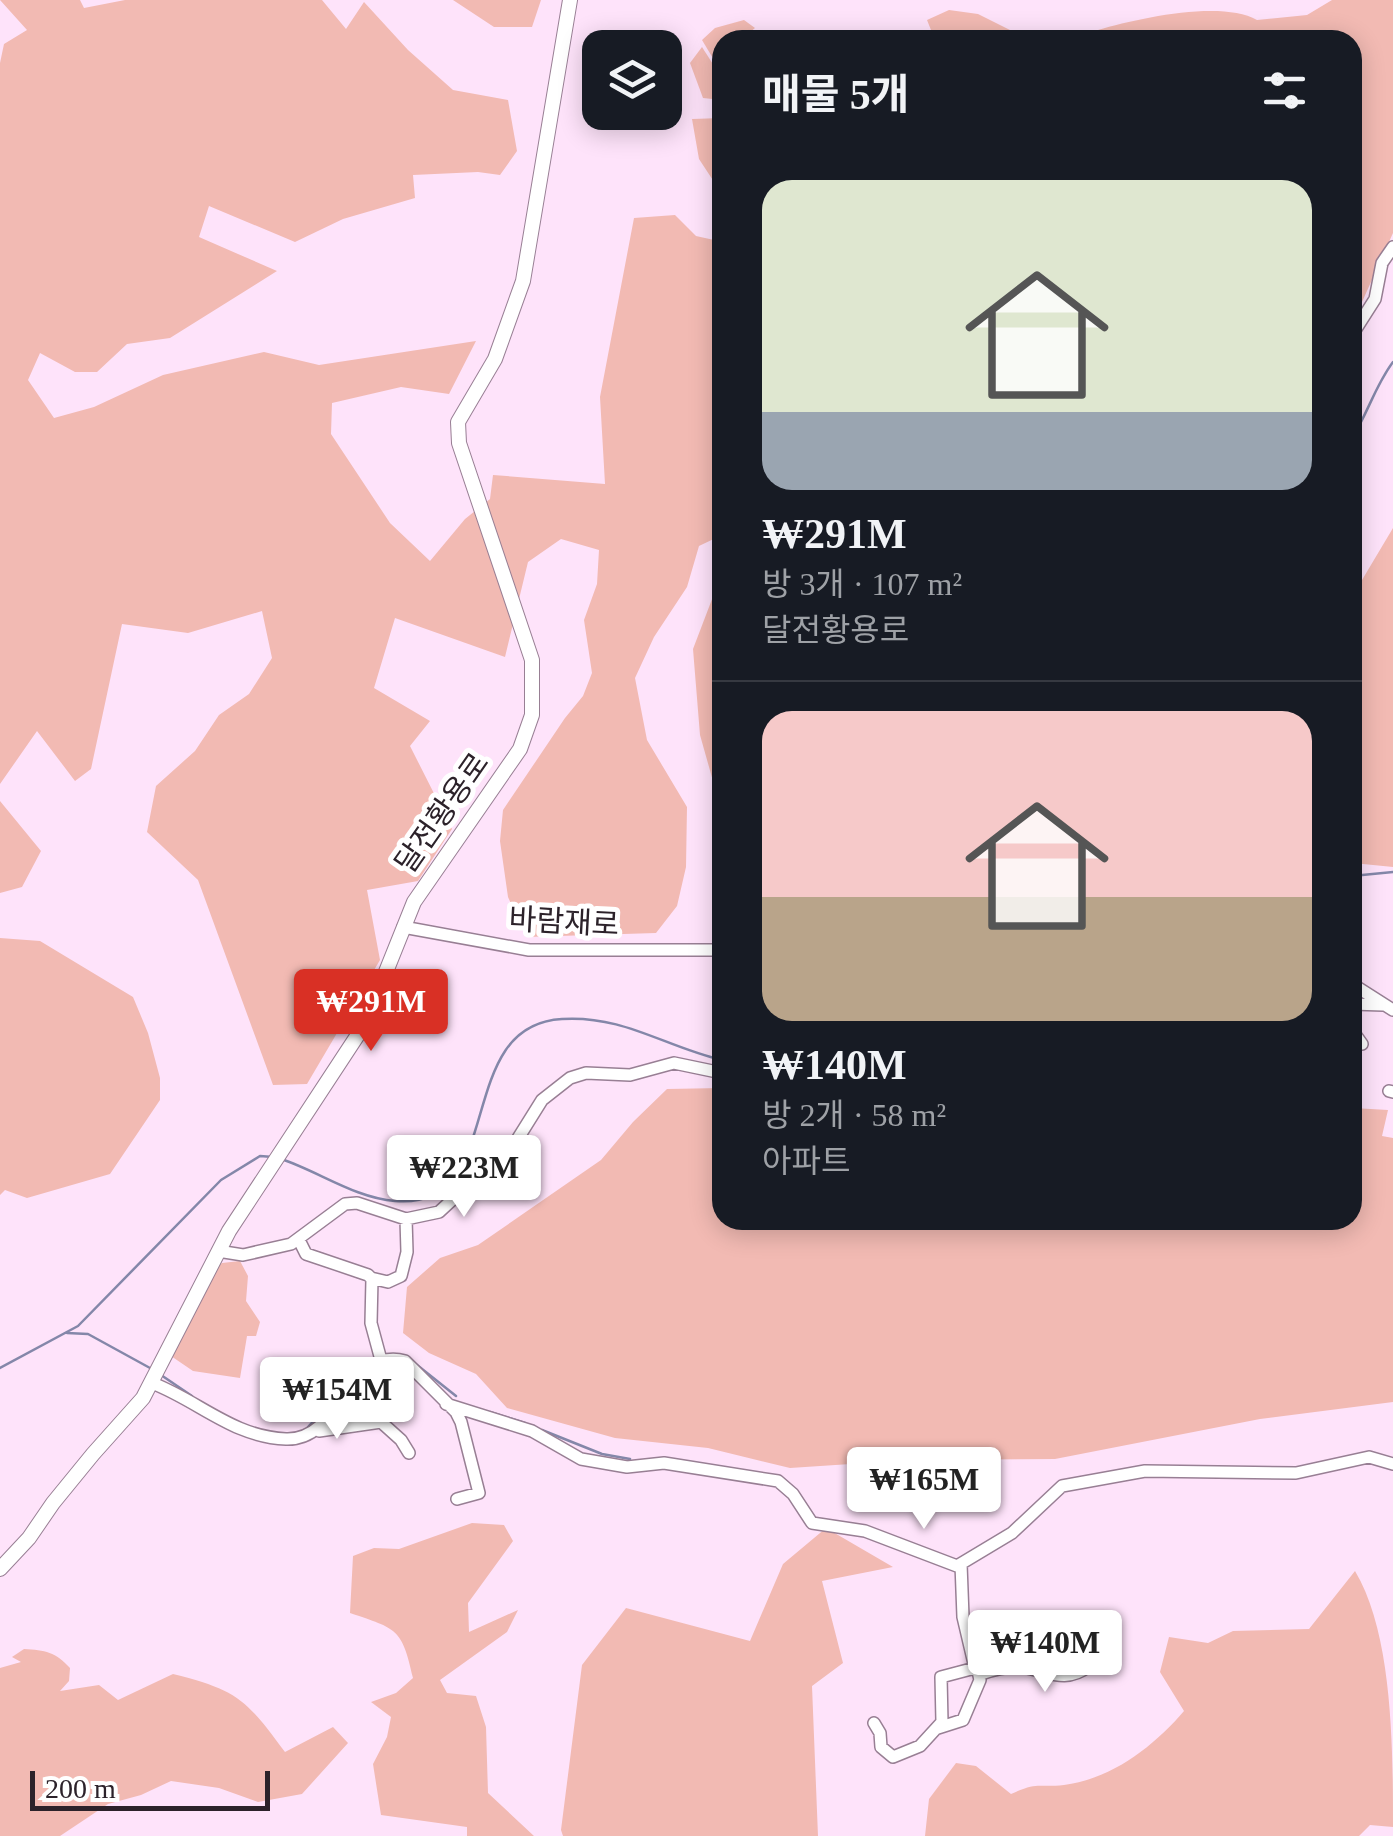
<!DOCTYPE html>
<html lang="ko">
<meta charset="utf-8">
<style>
body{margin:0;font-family:"Times New Roman","Noto Sans KR",serif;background:#242831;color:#f1f3f6;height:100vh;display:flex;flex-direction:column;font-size:38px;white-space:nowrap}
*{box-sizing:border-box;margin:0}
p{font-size:32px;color:#9ea1a6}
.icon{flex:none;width:55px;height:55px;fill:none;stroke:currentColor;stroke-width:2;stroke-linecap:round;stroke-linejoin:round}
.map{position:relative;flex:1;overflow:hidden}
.side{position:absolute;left:712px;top:30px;width:650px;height:1200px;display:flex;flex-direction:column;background:#171b24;border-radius:30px;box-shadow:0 5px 25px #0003}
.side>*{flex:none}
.controls{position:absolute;left:582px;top:30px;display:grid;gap:20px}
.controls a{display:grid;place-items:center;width:100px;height:100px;border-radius:20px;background:#171b24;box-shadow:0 5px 25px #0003;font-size:50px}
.scale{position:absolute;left:30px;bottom:25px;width:240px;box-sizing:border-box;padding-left:10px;border:5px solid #2c222a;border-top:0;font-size:28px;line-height:35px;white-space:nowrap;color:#2c222a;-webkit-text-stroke:8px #fff;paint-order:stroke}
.price{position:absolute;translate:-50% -85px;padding:0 22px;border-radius:10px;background:#fff;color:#222;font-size:32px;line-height:65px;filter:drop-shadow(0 2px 5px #0008)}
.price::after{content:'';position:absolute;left:50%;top:60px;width:30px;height:22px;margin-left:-15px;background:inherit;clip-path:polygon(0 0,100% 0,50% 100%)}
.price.active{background:#d93025;color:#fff}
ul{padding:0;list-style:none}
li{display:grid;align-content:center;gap:20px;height:530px;padding:0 50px}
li+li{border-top:2px solid #363941}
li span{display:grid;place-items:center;height:310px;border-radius:30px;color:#555}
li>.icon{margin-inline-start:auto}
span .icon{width:180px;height:180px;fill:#fffc;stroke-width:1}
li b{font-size:42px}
h2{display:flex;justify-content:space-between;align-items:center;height:120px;padding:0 50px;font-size:42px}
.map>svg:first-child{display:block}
.green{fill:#f2bab3}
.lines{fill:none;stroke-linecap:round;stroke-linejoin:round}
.stream{stroke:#8487a9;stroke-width:2.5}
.minor-casing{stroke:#987f94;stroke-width:14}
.major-casing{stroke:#987f94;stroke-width:16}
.minor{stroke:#fff;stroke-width:11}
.major{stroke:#fff;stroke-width:14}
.labels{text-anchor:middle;stroke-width:10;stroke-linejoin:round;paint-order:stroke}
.street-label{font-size:30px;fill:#2c222a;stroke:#fff}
</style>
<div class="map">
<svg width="1393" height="1836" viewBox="0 0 1393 1836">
<rect width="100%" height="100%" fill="#fee3fa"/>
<path class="green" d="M0,0H80L84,8L125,0H322L346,29L364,2L408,50L453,90L508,100L517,151L500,175L478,172L413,175L415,198L343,219L295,242L209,206L199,237L277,271L170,338L127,344L97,372H75L40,353L28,380L54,418L94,407L163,375L264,352L319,365L476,341L449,394L401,387L332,403L331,434L390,523L430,561L465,519L490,499L493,475L605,484L600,397L634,218L675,215L696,236L714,240L722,229V535L699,546L687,587L654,637L635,678L647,740L687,807L686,867L677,906L656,933L526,937L508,897L500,841L503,810L565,718L583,696L592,673L584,620L597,584L599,550L561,539L528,562L505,657L395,618L374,688L430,721L410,746L452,829L418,881L367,890L380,960L307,1084L273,1085L198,880L147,832L156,786L195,751L219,715L249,694L272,658L262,611L188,633L122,624L91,769L75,781L37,731L0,784V63L4,44L27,30Z
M453,0H541L532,27H494Z
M1332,0H1393V233L1353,322L1352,40H1085L1098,30C1139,18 1222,0 1257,20L1307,15Z
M949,10L978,14L1030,40H935L927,20Z
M744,20L755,28L749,33V40H722V69L720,70L702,40L715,28Z
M702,47L718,72L722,71V100L703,98L690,63Z
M722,118V194L699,159L692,119Z
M1393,528V867L1353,863L1352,732L1362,712V580Z
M722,573V813L700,735L693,649Z
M0,801L41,851L22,887L0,893Z
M0,938L40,941L133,997L148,1033L160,1078V1100L110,1174L27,1198L5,1190L0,1195Z
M722,1088V1220H1352L1353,1108L1388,1110L1382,1136L1393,1138V1402L1260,1419L1055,1459L911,1460L790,1468L708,1448L615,1438L507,1408L476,1374L429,1353L403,1333L407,1287L440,1258L478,1245L601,1160L633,1122L667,1089Z
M240,1261L248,1276L246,1301L260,1322L256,1336H247L240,1378L193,1371L171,1356L216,1268L222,1263Z
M472,1523L504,1525L513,1541L468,1603L469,1632L518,1610L507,1632L440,1680L447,1693L476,1696L486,1727L488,1793L534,1836H467V1827L381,1815L373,1764L387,1737L391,1717L371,1702L396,1693L413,1678C402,1628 397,1629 350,1613L353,1556L374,1548L399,1549Z
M826,1528L893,1567L822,1581L843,1663L812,1686L818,1836H563L561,1830L582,1665L626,1608L750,1641L783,1564Z
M1355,1571C1393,1634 1393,1750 1393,1827L1370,1825L1359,1836H925L929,1799L956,1763L976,1766L1011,1794C1039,1781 1037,1788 1064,1785C1112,1779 1154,1746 1184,1711L1160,1672L1169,1637L1208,1643L1233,1631L1309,1629Z
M24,1649C45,1650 56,1652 70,1668L69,1681L60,1691L99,1685L118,1700L173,1674C237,1690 246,1699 285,1752L333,1727L348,1743L302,1794L258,1802L219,1788L171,1781L141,1795L108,1804L60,1836H0V1668L21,1662L12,1657Z"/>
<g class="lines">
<path class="stream" d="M1352,438C1368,413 1375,386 1393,362
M1352,876L1393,872
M281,1159C318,1171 355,1198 395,1201C510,1211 450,1025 562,1019C624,1015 665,1047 722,1060
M67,1333L88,1334L150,1368
M383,1355H399
M407,1357L456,1396
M0,1368L78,1326L221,1180L260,1156L273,1157
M362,1368L375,1357
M161,1375L192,1396
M490,1412L525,1423
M308,1427L350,1381
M542,1430L602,1454L630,1459"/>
<g class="minor-casing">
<path id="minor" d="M1352,335L1375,299L1382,263L1393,247
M403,927L529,950H722
M1352,984L1393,1010
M1352,1004L1383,1005
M1352,1030L1362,1044
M1352,1076L1355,1077V1086
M1389,1091L1393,1092
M299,1240L306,1254L368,1275L372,1279L371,1323L381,1360
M218,1251L243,1255L291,1244L345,1204L357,1203L406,1219L439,1212L517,1140L542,1100L570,1078L586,1073L630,1075L674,1063L722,1073
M371,1278L388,1282L401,1276L407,1252L406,1219
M152,1383C199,1401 233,1437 286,1439C342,1441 350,1345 405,1361L456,1412L461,1422L479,1493L457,1499
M446,1404L532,1431L581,1459L627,1467L664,1463L778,1481L793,1494L812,1523L865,1531L957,1566L1012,1533L1062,1486L1145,1471L1296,1473L1369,1457L1393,1464
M319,1431L381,1422L401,1440L409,1453
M981,1674C993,1670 1009,1666 1021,1667C1047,1670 1064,1685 1089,1666
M874,1723L880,1733L881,1747L893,1757L920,1746L942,1722L941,1677L975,1668L963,1617L961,1564
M938,1728L963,1720L980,1680L978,1671"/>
</g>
<g class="major-casing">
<path id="major" d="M0,1569L29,1538L53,1503L93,1454L143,1398L229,1231L365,1024L414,902L520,749L532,715V660L459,443L458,422L495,359L523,281L570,0"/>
</g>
<use href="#minor" class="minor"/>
<use href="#major" class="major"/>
</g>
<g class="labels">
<g class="street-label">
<text transform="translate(442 813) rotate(-55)" y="10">달전황용로</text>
<text transform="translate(564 922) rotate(3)" y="10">바람재로</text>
</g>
</g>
</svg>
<div class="controls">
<a><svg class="icon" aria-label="layers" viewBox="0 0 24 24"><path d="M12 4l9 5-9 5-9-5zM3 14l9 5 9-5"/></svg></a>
</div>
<div class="scale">200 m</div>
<b class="price active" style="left:371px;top:1054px">₩291M</b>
<b class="price" style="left:464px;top:1220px">₩223M</b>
<b class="price" style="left:337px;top:1442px">₩154M</b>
<b class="price" style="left:924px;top:1532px">₩165M</b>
<b class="price" style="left:1045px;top:1695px">₩140M</b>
<section class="side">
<h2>매물 5개<svg class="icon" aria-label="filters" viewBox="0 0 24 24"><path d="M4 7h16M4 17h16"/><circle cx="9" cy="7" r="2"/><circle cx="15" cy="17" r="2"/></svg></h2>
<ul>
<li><span style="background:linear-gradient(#dfe7d0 75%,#9aa5b1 0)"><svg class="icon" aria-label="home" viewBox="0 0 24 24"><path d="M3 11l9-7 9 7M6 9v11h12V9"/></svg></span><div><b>₩291M</b><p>방 3개 · 107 m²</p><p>달전황용로</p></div></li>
<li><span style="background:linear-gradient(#f6c9c9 60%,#b9a48a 0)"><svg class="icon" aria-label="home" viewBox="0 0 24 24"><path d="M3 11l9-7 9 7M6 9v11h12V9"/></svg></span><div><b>₩140M</b><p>방 2개 · 58 m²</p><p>아파트</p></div></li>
</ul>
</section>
</div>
